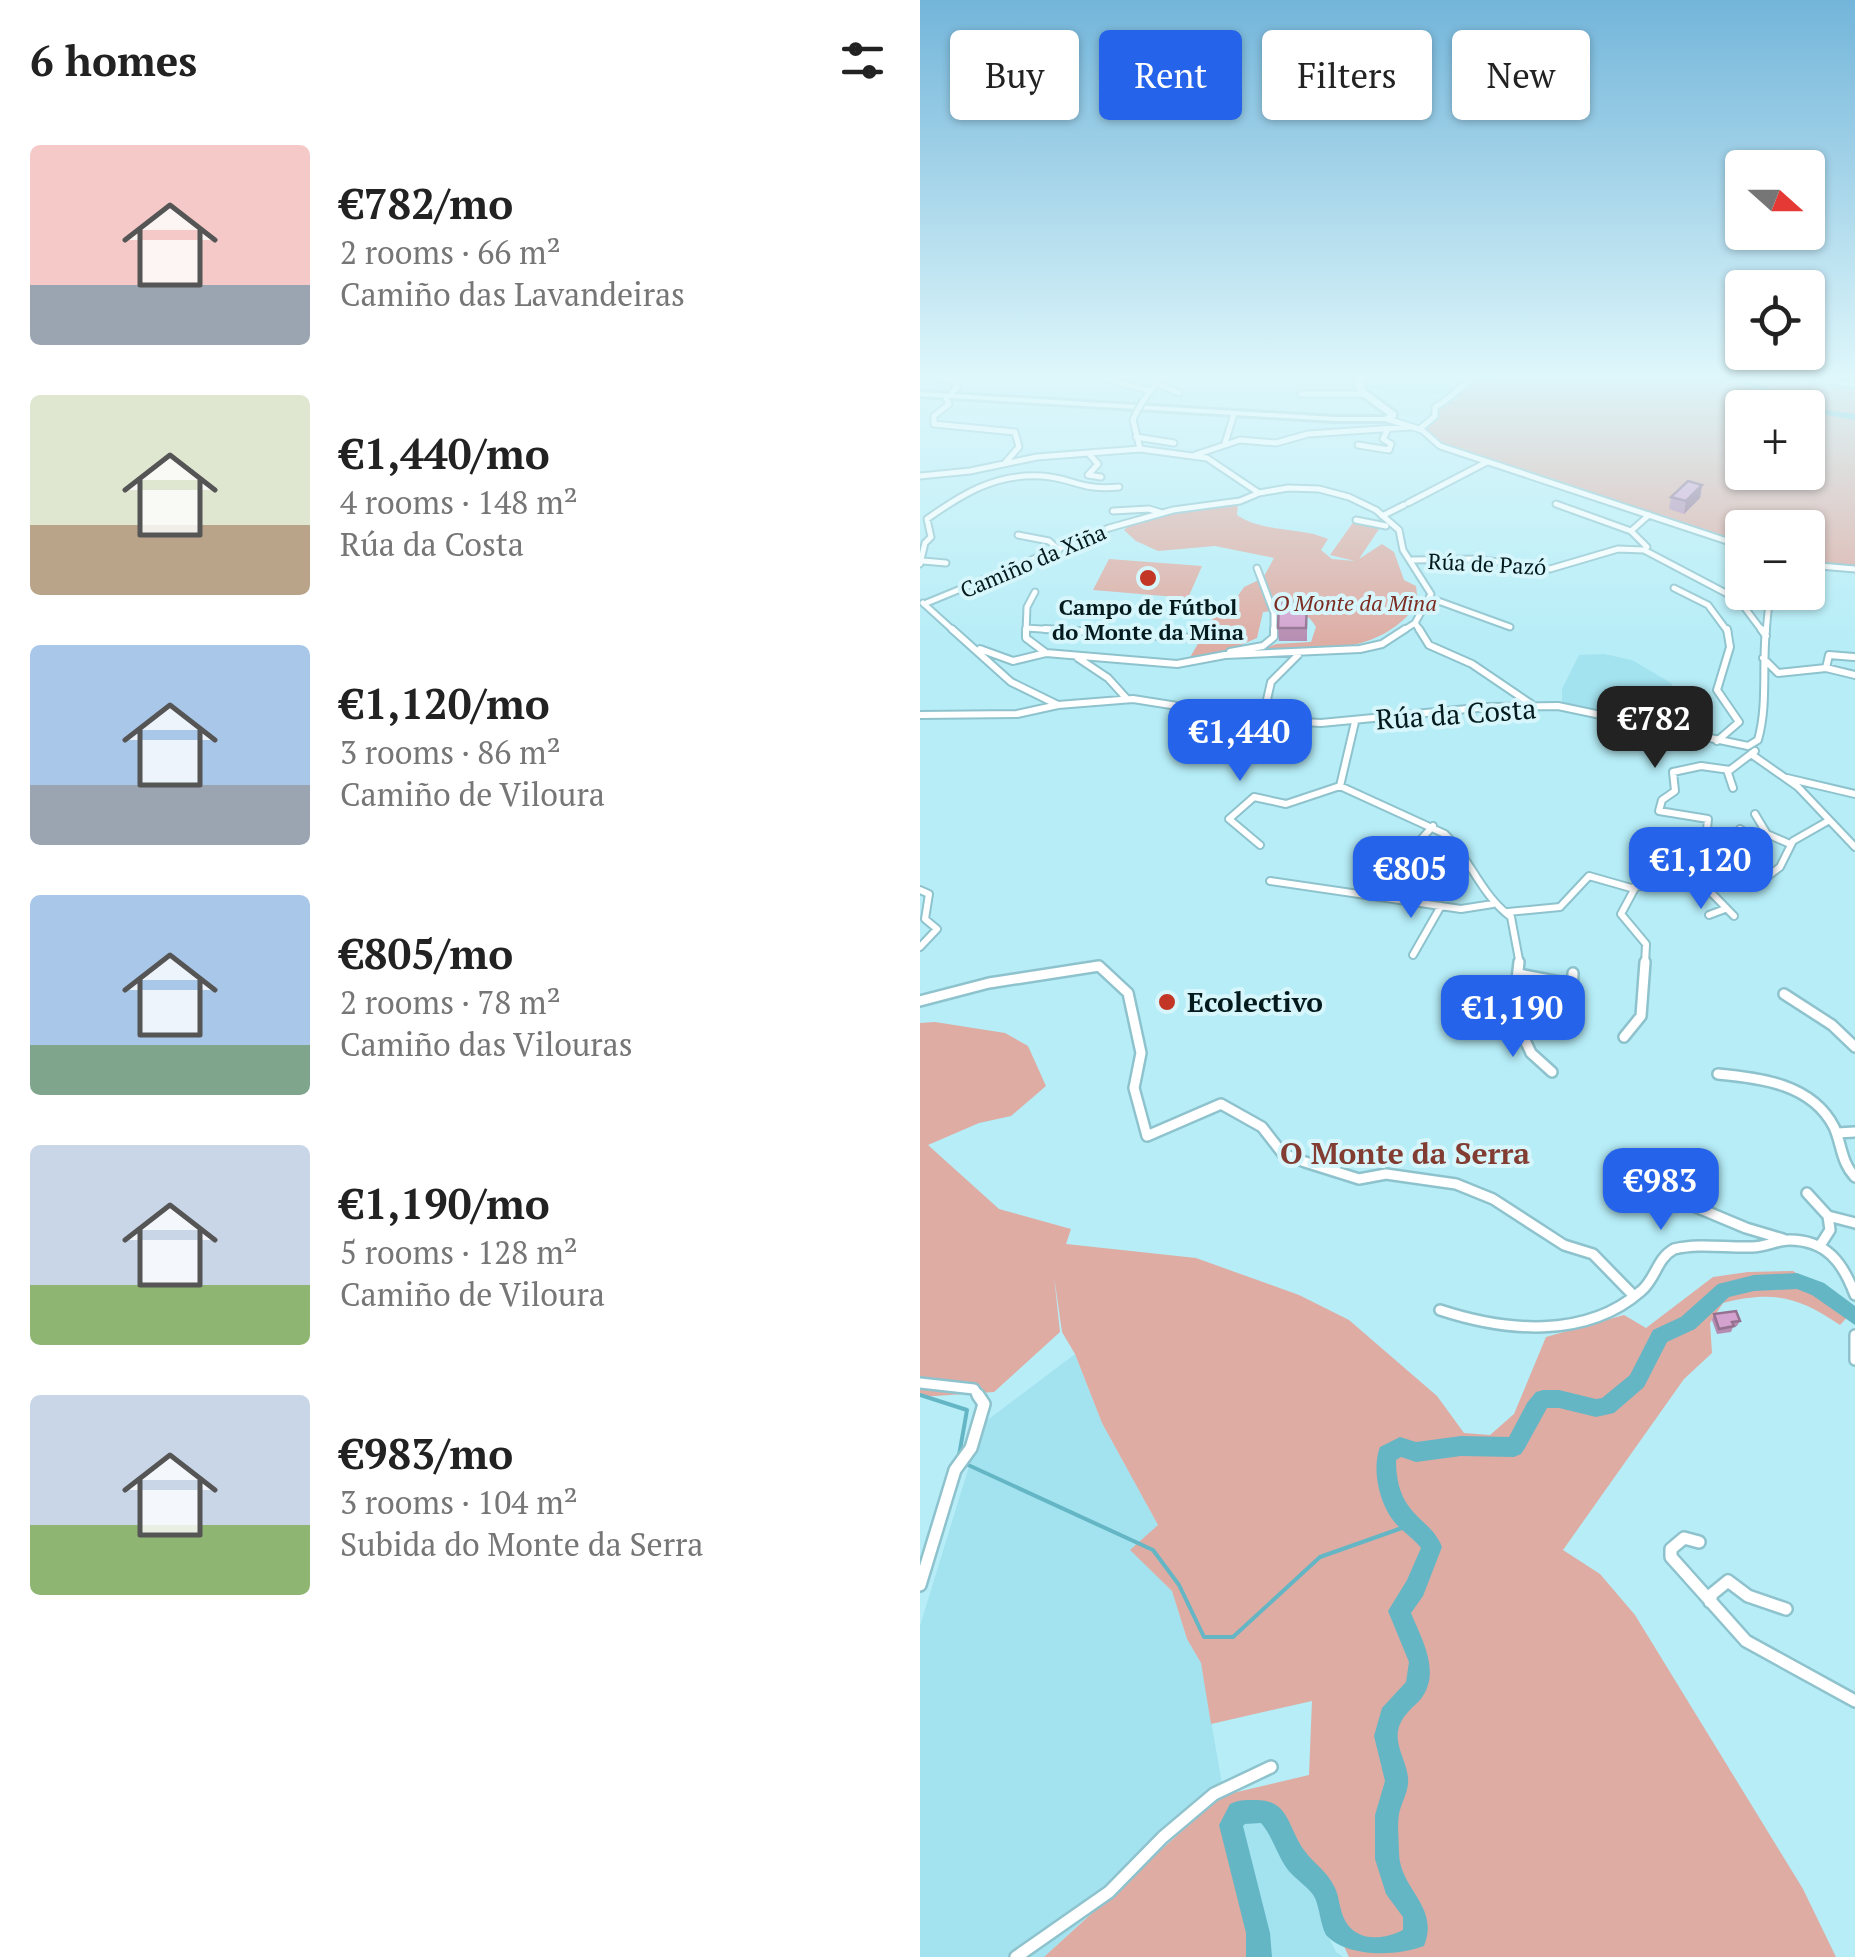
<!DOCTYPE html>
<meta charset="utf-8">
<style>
body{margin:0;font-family:"PT Serif",serif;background:#f6f6f6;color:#222;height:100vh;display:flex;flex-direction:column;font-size:38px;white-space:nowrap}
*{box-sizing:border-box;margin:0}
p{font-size:32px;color:#767676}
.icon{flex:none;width:55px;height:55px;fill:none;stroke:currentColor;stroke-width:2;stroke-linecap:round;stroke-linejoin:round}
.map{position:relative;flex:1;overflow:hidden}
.sheet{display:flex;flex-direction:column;background:#fff;width:920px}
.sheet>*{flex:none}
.guide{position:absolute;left:30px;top:30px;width:755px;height:90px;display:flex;gap:20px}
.needle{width:65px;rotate:111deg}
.fabs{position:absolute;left:805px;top:150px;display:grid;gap:20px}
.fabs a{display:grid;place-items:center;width:100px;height:100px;border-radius:10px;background:#fff;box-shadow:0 2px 8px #0004;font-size:50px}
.price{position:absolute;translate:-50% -85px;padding:0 22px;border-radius:20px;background:#2563eb;color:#fff;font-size:32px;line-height:65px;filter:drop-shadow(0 2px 5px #0008)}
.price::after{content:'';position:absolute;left:50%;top:60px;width:30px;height:22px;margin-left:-15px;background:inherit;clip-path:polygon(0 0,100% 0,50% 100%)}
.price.on{background:#222;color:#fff}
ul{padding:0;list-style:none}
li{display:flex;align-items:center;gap:30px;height:250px;padding:0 30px}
li span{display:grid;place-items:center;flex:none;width:280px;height:200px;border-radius:10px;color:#555}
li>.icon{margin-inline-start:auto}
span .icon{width:120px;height:120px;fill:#fffc;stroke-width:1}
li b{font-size:42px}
h2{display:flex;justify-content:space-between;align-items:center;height:120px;padding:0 30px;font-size:42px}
.tag{padding:0 35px;border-radius:10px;background:#fff;box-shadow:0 2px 8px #0004;font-size:35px;line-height:90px}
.tag.on{background:#2563eb;color:#fff}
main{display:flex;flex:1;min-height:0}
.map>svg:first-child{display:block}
.built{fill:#a3e2ef}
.green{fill:#deaca3;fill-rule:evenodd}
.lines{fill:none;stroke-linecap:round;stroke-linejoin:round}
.stream-far1{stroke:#65b6c5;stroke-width:2.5}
.stream{stroke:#65b6c5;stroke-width:4}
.river{fill:#65b6c5;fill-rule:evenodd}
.minor-far3-casing{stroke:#8ec3cd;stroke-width:9}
.minor-far2-casing{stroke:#8ec3cd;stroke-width:10}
.minor-far1-casing{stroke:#8ec3cd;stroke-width:14}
.minor-casing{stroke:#8ec3cd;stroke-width:16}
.primary-casing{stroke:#8ec3cd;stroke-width:6}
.minor-far3{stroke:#fff;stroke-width:5}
.minor-far2{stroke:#fff;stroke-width:6}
.minor-far1{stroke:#fff;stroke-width:9}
.minor{stroke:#fff;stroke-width:11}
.primary{fill:#fff;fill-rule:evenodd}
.minor-bridge-casing{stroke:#8ec3cd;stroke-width:9;stroke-linecap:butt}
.minor-bridge{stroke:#fff;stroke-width:5}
.wall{fill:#b68bb1}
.shaded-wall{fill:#947190}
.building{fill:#d4a2ce;stroke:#947190;stroke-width:2.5}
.poi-dot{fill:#c33625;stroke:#d6f6fc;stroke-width:4}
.labels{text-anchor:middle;stroke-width:8;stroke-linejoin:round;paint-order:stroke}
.far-street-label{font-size:22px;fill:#041a1d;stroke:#d6f6fc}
.far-park-label{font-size:22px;font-style:italic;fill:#7c2c21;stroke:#d6f6fc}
.far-poi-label{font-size:22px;font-weight:bold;fill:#041a1d;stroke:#d6f6fc}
.street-label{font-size:28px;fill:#041a1d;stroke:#d6f6fc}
.poi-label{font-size:28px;font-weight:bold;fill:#041a1d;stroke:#d6f6fc;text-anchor:start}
.neighbourhood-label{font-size:30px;font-weight:bold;fill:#823c31;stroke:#d6f6fc}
</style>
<main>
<section class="sheet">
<h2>6 homes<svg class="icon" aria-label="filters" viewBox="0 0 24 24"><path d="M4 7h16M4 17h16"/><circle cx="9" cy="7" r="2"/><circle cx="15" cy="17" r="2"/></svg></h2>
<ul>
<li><span style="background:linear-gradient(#f6c9c9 70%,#9aa5b1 0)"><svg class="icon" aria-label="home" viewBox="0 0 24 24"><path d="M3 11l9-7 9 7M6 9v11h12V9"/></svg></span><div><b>€782/mo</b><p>2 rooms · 66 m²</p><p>Camiño das Lavandeiras</p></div></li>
<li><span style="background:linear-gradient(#dfe7d0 65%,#b9a48a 0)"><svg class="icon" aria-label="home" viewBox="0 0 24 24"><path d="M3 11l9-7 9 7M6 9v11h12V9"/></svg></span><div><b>€1,440/mo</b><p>4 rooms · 148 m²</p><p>Rúa da Costa</p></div></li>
<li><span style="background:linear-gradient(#a9c7e8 70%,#9aa5b1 0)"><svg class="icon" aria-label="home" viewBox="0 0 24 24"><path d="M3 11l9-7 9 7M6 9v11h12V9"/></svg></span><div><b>€1,120/mo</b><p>3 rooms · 86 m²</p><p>Camiño de Viloura</p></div></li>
<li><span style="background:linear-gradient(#a9c7e8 75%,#7fa58c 0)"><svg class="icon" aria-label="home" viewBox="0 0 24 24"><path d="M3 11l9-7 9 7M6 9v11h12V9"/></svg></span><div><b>€805/mo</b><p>2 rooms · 78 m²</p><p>Camiño das Vilouras</p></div></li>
<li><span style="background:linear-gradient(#c9d6e8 70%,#8fb573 0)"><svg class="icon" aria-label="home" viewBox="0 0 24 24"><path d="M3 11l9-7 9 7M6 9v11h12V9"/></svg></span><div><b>€1,190/mo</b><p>5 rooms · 128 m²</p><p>Camiño de Viloura</p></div></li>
<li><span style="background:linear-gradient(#c9d6e8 65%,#8fb573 0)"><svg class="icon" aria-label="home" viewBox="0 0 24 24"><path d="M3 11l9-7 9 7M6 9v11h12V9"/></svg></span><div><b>€983/mo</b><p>3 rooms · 104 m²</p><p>Subida do Monte da Serra</p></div></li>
</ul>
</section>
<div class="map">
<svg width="935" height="1957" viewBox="0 0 935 1957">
<rect width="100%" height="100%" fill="#b6edf7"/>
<path class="built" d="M456,377H540L543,381L533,394L480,393L447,387Z
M684,654L712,660L751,683L758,697L774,706L791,727L788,735L642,703V689L659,655Z
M155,1354L182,1423L238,1525L211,1550L252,1591L267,1639L281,1663L303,1790L124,1957H0V1626L62,1424Z
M342,1822L354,1833L365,1862L397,1900L402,1925L416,1952L423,1957H349L347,1930L321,1826L323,1823Z"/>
<path class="green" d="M576,374H830L935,389V567L888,563V528H822V545L522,446L505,432L518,416L517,408L536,399L549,381ZM822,408H888V472H822Z
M318,503L317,515C343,533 379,526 408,539L401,550L412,559L435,561L410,555L434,521L461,526L439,559L462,544L474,552L484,580L496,586L498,603C460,657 396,649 337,652L356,644L391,642L396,627C384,606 365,610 343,612L337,638L305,652L269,659L295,615L309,609L324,587L343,578L354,558L295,546L238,551L216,541L204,530C223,511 291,508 318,503Z
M189,559L282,566L268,598L173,590Z
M15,1022L85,1033L108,1046L126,1086L91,1116L59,1123L8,1145L79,1209L151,1229L146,1244L276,1258L379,1295L429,1320L517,1396L544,1433L570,1435L594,1414L626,1337L704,1315L726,1328L793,1277L828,1272L873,1271L934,1310L920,1325C879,1297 852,1290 803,1303L790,1323L792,1353L764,1379L643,1550L680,1574L715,1615L883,1889L916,1957H429L386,1865L365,1862L354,1833L342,1822L323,1823L321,1826L347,1930L349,1957H124L300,1796L389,1775L392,1701L291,1724L281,1663L267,1639L252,1591L210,1550L238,1525L182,1423L155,1354L142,1332L134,1276L140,1332L74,1392L0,1397V1023Z"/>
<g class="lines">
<path class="stream-far1" d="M0,1395L6,1397"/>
<path class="stream" d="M0,1395L47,1410L38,1461
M46,1464L233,1550L259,1585L284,1637H313L400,1557L493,1524"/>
<path class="river" d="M798,374H810L906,410L935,414V420L901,414Z
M877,1273L904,1283L935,1306V1325L892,1295L877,1289L834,1291L809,1297L775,1329L747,1342L724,1387L694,1413L676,1417L639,1408H627L605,1448L601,1454L594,1457L541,1456L496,1462L481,1457L476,1460C476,1476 479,1495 490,1508C502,1523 515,1529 522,1547L503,1596L491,1613C502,1640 522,1673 500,1700C491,1709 480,1718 478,1731C475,1749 490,1766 488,1784C487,1794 481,1804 479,1814C477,1826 479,1840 479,1853C480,1890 520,1906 504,1946C475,1957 426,1957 406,1935C400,1923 400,1910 395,1898C389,1887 376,1880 368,1870C357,1855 353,1837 341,1823L325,1824L323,1826L350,1933L352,1957H326V1933L299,1825L310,1804C318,1800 324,1800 333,1800C369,1798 367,1826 384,1850C393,1863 407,1871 414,1886C419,1895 419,1906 423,1916C433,1942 462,1941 483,1930V1917L466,1894L455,1859V1815L465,1781L454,1736L462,1708L486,1682L489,1662L468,1611L487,1580L501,1548C494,1539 485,1533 477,1525C460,1507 451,1470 460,1447L480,1437L496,1442L541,1436L589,1437L607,1403L616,1392L623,1390H639L676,1399L682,1398L710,1375L733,1330L761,1317L798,1284L834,1275Z"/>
<g class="minor-far3-casing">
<path id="minor-far3" d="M20,374L22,379L35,381L37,387L32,392
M185,374L183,378L231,391
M400,374L443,376
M451,374H573
M236,383L259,393
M928,384L935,377
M381,394H442
M26,398L29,404L14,416V424L95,432L99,447L85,463
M223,401L236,383L252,374
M217,411L213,420L220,449
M467,419L502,430L520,446L822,546
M502,427L515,416V407C532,399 543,382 554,379
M216,437L254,443
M305,443L314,414
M438,445L469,450L471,444L463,439L468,429
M170,455L178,464L168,475L181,477
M275,455L320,440L356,443L388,434L490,427
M0,476L50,471L117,457L220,449L287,458L339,493L368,488L399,489L429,497L456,510L479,530L483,550L511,594L495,623
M488,503L567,462
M636,504L711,531
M193,511L229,509L242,513
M462,516L484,505
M436,520L466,526
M98,535L129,541L139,550
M727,547L711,531L729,515
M492,560L556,559L630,569L698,549L724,550L819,600L843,632
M3,561L26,563
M0,564L5,543L11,537L7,519C42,494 76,473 122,476C153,478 161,491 199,487
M888,565L935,569
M337,568L354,613V632
M754,588L788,605L808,632
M510,598L590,627
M3,603L35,632
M4,604L189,528L253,510L320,501L339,493
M495,623L501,632
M106,628L167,632
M106,632L107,607L115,592
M481,632L495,623
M846,632L850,592"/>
</g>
<g class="minor-far2-casing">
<path id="minor-far2" d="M32,629L91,682L138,705
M106,629V638L126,653L257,664L305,655L440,649L462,644L485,629
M125,629L273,638
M499,629L509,645L552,664L611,704
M841,629L846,636
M60,649L93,661L126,653
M310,652L343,646L354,637V629
M158,658L188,678L207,699
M843,658L858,673L906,668L935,675
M906,668L909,655L934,657
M0,715L97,714L138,705L213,699L346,720L401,723L568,707L638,706L828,746
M359,722L346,704L351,682L378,655
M435,722L420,786L525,834C551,860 561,895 591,917L600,965
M797,741L819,722L797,690L810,647L807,629
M828,746L838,740C848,705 842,666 846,629
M831,754L878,787L935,847
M807,770L813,788
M867,778L935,794
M835,814L847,834L870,844
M820,829L827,834H847
M779,834L787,829L788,819L739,811L742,800L755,791L753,772L781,766L810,770L835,751
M340,845L309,819L334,797L366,804L420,786
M487,855L513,826
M350,881L541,909L573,904
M780,881L814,916
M715,888L701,914L726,944L725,965
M0,890L9,894L5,919L17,929L0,947
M588,912L640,907L669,876L711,888L750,880L848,876L860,867L873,841L908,821
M789,915L805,909
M493,955L521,906"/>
</g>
<g class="minor-far1-casing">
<path id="minor-far1" d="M599,962L593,1014L611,1053L632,1072
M599,974L651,984
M864,994L912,1025L935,1047
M0,1001L69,983L179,966L208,993L221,1053L214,1088L227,1136L301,1104L342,1127L363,1154L385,1162L439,1179L466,1174L536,1184L573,1199L644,1245L673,1254L714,1296
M652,1002L653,973
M704,1037L721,1016L725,962
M798,1074C841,1078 892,1084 914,1127C922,1145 921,1162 935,1177
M917,1133L935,1132
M721,1184L826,1228L863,1239
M887,1193L908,1216L935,1223
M901,1244L910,1230L908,1216
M520,1310C584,1331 665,1340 721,1291C736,1279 736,1259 754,1249C780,1243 806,1248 832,1247C845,1247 858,1240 869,1240C907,1240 923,1263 935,1295
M935,1335V1360
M0,1383L54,1389L59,1397"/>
</g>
<g class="minor-casing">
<path id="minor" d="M779,1542L764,1538L751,1549V1557L826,1641L935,1701
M0,1585L35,1470L51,1448L64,1404L58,1395
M790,1602L792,1594L808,1581L828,1596L866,1609
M96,1957L189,1892L243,1837L294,1794L351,1767"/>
</g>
<g class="primary-casing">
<path id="primary" d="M441,374H449L443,383L445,390L476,413V417L465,421H415L0,396V392L415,417H464L468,415L438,393L435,383Z
M848,374H867L935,383V387L852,376Z"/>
</g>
<use href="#minor-far3" class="minor-far3"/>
<use href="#minor-far2" class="minor-far2"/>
<use href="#minor-far1" class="minor-far1"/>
<use href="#minor" class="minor"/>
<use href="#primary" class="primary"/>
<g class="minor-bridge-casing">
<path id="minor-bridge" d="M217,411L223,401"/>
</g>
<use href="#minor-bridge" class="minor-bridge"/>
</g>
<path class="wall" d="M782,485L780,498L764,514L749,509L751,497Z
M387,615V641H359L358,628Z
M794,1314L820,1321L817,1326L813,1327L811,1332L797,1334L792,1320Z"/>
<path class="shaded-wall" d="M782,485L780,498L764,514L766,501Z"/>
<path class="building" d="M768,481L782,485L766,501L751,497Z
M359,602H387L386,628H358Z
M816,1311L820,1321L812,1322L814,1326L799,1329L794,1314Z"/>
<linearGradient id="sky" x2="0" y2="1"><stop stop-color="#73b5da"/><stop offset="0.58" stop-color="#def7fb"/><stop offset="1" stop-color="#def7fb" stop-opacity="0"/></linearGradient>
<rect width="935" height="648" fill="url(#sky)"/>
<g class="poi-dot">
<circle cx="228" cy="578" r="10"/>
<circle cx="247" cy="1002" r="10"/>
</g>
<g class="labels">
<g class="far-street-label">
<text transform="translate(113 561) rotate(-23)" y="8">Camiño da Xiña</text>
<text transform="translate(567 564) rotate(3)" y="8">Rúa de Pazó</text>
</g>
<g class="far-park-label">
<text x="435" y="611">O Monte da Mina</text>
</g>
<g class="far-poi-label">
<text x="228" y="615">Campo de Fútbol<tspan x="228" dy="25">do Monte da Mina</tspan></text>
</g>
<g class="street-label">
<text transform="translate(536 714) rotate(-4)" y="10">Rúa da Costa</text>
</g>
<g class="poi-label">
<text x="267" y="1012">Ecolectivo</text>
</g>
<g class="neighbourhood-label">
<text x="485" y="1164">O Monte da Serra</text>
</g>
</g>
</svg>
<div class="fabs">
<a><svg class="needle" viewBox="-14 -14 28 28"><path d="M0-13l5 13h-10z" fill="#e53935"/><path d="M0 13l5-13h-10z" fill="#767676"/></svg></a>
<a><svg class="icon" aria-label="locate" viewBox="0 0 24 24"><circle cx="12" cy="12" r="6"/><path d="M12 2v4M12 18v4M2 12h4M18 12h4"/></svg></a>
<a>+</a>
<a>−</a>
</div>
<b class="price on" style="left:735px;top:771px">€782</b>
<b class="price" style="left:320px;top:784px">€1,440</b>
<b class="price" style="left:781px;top:912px">€1,120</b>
<b class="price" style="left:491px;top:921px">€805</b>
<b class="price" style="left:593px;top:1060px">€1,190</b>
<b class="price" style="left:741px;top:1233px">€983</b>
<div class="guide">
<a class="tag">Buy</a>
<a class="tag on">Rent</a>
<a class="tag">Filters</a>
<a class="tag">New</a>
</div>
</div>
</main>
